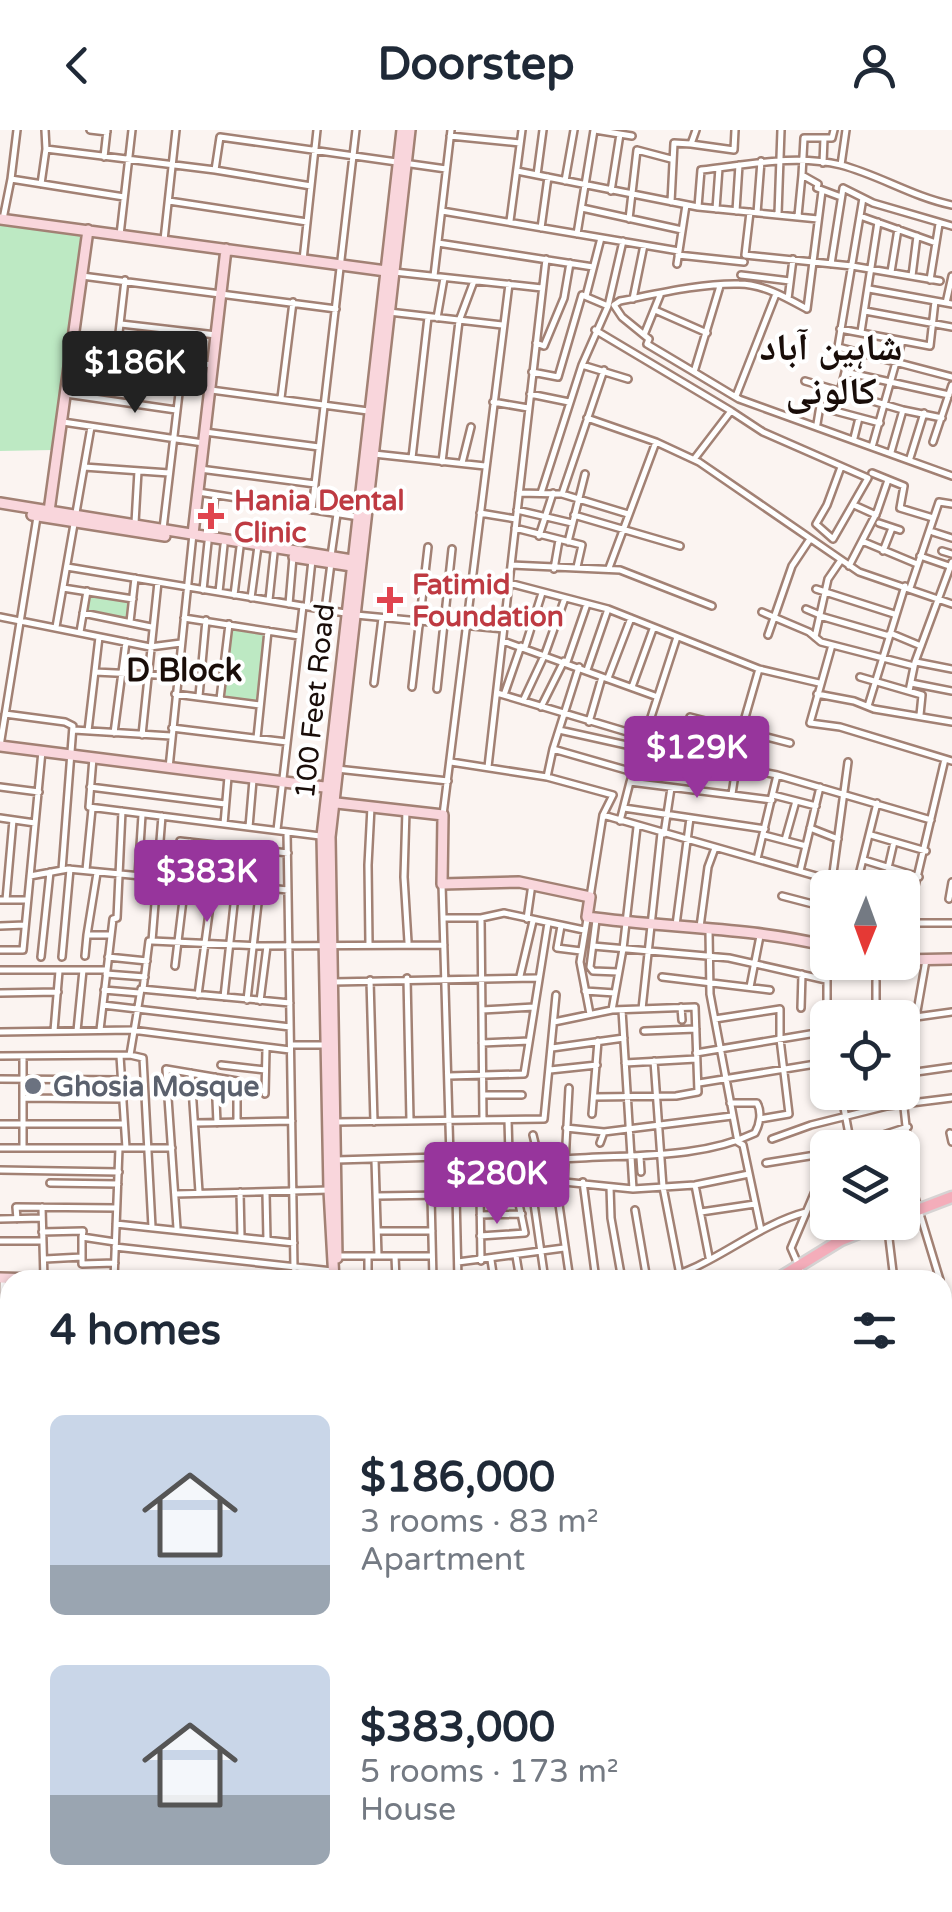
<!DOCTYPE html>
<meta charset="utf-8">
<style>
body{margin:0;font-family:"Varela Round","Noto Naskh Arabic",sans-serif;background:#f6f6f7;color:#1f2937;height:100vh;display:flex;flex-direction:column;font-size:38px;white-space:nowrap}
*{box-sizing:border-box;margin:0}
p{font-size:32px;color:#747a83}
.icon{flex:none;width:55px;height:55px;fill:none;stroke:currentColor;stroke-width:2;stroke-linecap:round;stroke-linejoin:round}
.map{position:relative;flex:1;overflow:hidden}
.drawer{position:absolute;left:0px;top:1140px;width:952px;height:642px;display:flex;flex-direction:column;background:#fff;border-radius:30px 30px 0 0;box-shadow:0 2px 8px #0004}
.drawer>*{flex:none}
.needle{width:65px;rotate:181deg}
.tools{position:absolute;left:810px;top:740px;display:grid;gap:20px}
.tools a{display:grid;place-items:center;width:110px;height:110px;border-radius:15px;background:#fff;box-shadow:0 2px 8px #0004;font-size:50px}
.price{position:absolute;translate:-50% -85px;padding:0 22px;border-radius:10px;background:#97359c;color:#fff;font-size:32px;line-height:65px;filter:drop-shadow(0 2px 5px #0008)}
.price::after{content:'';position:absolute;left:50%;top:60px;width:30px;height:22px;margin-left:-15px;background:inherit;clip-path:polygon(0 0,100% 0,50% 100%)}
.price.selected{background:#222;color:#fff}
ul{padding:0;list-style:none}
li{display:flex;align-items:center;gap:30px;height:250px;padding:0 50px}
li span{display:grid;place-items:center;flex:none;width:280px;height:200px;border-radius:15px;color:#555}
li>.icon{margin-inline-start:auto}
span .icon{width:120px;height:120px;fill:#fffc;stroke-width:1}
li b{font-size:42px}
h2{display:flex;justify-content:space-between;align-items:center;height:120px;padding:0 50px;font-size:42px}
header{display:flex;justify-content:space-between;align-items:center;height:130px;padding:0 50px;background:#fff;font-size:45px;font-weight:700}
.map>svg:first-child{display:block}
.green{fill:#bde9c3}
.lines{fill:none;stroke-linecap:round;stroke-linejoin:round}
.street-casing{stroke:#a28174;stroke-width:10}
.secondary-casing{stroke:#a28174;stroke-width:14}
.primary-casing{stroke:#d6d3d3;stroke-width:15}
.street{stroke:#fff;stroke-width:5}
.secondary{stroke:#f9d6dc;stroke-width:9}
.primary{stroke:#f4adba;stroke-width:10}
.health-dot{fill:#e0444e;stroke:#fff;stroke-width:4}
.worship-dot{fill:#6b7280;stroke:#fff;stroke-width:4}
.labels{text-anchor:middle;stroke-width:8;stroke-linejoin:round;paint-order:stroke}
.health-label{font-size:28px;font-weight:bold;fill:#be3a42;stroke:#fff;text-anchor:start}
.street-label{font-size:28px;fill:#190d09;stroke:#fff}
.worship-label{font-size:28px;font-weight:bold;fill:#5b616d;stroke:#fff;text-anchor:start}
.quarter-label{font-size:32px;font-weight:bold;fill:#190d09;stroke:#fff}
.district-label{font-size:38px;font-weight:bold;fill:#190d09;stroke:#fff}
</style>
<header><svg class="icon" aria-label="back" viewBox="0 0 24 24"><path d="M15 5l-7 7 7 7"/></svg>Doorstep<svg class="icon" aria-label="person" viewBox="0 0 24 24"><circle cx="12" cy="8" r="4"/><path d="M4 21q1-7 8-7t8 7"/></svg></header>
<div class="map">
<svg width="952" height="1782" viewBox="0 0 952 1782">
<rect width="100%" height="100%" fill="#fbf4f1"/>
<path class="green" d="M0,90L86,102L53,320L0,321Z
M89,465L130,471L127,488L86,481Z
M231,497L264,504L257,571L225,566Z"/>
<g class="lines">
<g class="street-casing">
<path id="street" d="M17,0L11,49L124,67
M45,0L46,19L215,40L220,7L446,39
M90,0L107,2
M595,0L632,6
M834,0L832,8H804L802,45L818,54L817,58L841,67
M450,6L520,13
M691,14L734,20L735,0
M104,27L107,0
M823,33L824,8
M841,35L846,0
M215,40L311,56
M517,41L698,77L818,89
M537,45L543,0
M565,51L574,0
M41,54L46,19
M611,61L620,4
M863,68L838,217L952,247
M169,71L307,92
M671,72L674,13L691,14L696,0
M698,77L701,40C748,35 794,24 841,35C879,45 913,67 952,75
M582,78L682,100
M716,79L719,38
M442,81L679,121
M736,81L739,35
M750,82L745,125L852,136L940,151
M757,83L761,31
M778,84L781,0
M798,86L802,45
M860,86L936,113
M3,89L11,49
M629,89L637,20L671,29
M510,91L522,0
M541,98L548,47
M577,104L594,0
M120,105L132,0
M164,110L176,0
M438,113L593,137
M678,125L744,132
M303,130L317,0
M677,134L686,75
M831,134L843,58L873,73L952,96
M394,142L542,158
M891,142L898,99
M741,145L790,151
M82,146L336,179
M434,146L451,0
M912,146L917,106
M930,150L939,94
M720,156L694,242L647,214L649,209L622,187L614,175L620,171C656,164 702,153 739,154C763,154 787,168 807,179L822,61
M869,159L952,174
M586,166L601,108
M633,169L644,115
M788,169L793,129
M946,173L952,146
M608,176L623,111
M655,180L707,203
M865,181L952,197
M389,182L502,195
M437,188L444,148
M121,194L216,205
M840,199L930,216L935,171
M595,200L731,281L695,328
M861,202L878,92
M644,205L661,163
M536,213L544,216L564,168L570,133
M117,224L212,235
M582,235L628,249
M69,241L368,281
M532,242L558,247L582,165L608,176L582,235L541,363
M694,242L739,269L952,346
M845,242L949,265
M114,247L125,150
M805,251L903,280L942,288
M840,262L850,222
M66,264L176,280
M530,264L569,272
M736,266L776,164
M281,268L293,172
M493,272L528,278
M820,277L880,293
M731,281L763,302L868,348L833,409L816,394L827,375L841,337
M587,288L656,312L699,332L859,442L952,474
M63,292L203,313
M817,294L823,257
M205,302L319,317
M854,308L859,288
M933,312L952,255
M872,317L902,211
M891,322L903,280
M374,324L485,336
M412,328L428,187
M910,328L924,283
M442,332L459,191L474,151
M462,333L471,297
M84,337L169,343
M200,339L315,354
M872,343L904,356L900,378L933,388
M198,362L359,387
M519,363L562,364L628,384
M562,364L604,240
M854,375L876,385
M312,380L356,0
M517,380L572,393
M480,383L516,389
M574,385L680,416
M135,393L138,341
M879,393L900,400
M515,398L582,415L577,437
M163,399L180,255
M933,402L952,408
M210,406L215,365
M539,406L553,363
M862,411L917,434
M568,412L585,344
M883,421L892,398
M942,421L952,424
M331,426L337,384
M920,426L949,436
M511,435L620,440L712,476
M849,436L877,382L888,350
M67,437L345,483
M609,438L656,312
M554,439L559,410
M509,453L608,479L759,539L819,553
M63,458L133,469
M910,458L939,372L952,374
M816,459L894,484
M203,460L208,412
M219,462L224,415
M234,465L240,417
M251,468L258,416
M269,470L274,423
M289,474L293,427
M307,477L312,430
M806,479L820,485
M325,480L331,433
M762,482L809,502L821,512L914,536
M83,483L151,497
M356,485L504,499
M820,486L889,506
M0,487L150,517L181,513
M184,488L299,506
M130,492L135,448
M56,497L91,297
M80,502L87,461
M890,503L921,516
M768,505L792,436L810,409
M677,507L630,652L772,670
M815,507L828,449L841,430
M503,511L655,566
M832,515L810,593L840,597L952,631
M525,517L542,463
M567,532L587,474
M916,532L952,539
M587,540L608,479
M95,542L177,546
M860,547L922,565L920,585
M608,548L631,488
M374,553L382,488
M911,553L952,561
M412,557L428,417
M632,557L653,499
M437,559L452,419
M909,561L915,532L952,432
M497,563L644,607
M175,564L260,575
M817,564L854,571L874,579L952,592
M504,565L521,516
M199,566L206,490
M220,569L229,494
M523,571L545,524L565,468
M868,576L905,456
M541,577L564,531
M5,584L65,592L73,596L62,740
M690,587L790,613
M589,592L602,547
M172,598L287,612
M74,600L171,606
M559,600L640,618
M88,601L99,507
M114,603L126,512
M142,605L158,452
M257,608L268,501
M0,616L37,387
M553,619L579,537
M93,628L89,677L320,706
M451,632L547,647L613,665L603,685L590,767
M488,637L546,129
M737,637L777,645L931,690
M169,638L193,404
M337,639L448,651
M547,647L553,619L633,642
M0,657L39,662
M90,657L225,674
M732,664L742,598L759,539
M773,665L816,676
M624,678L765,699
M406,680L404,747L408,812
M443,685L509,154
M603,685L858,758
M0,688L35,693
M620,691L630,652
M224,694L228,647
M249,697L253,650
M810,698L838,709
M277,700L303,476
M287,702L294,1138
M664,704L671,658
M764,705L806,716
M871,705L926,721
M785,710L796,671
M180,711L288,723
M757,729L777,645
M864,730L919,747
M888,738L894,712
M86,740L92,679
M800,741L820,657
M97,743L87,805H111
M30,746L68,739L288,760
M138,747L142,685
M442,754L450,1028
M856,757L877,673
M831,758L848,632
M782,766L828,778
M949,769L952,752
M0,770H27
M6,770L13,690
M444,788H481L504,783L584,800
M481,788L483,990
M527,789L532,754
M587,789L580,832L590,884
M596,790L590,837L593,841L618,842
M902,793H952
M676,795L690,688
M0,796L25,795
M561,796L557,818L581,821
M700,797L708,737L715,718
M709,801L710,864L738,1012L743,1015L761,1100
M152,811L261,816L444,815
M369,814L368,735L371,677
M823,815L828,784
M593,816L729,828L826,850
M0,820H23L42,621
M85,826L87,805
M41,827L50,742
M62,827L70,739
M108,827L147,831
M905,830L906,794L945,629
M175,836L190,712
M0,840H106
M106,844L145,847
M520,846L533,791
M662,847L770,860
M407,848L410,990
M370,850L374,992
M333,852L537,848
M750,857L760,806
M143,859L149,811H152L162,686
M104,860L139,863
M585,861L615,863
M0,863L58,862
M198,865L218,716
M224,867L240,719
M247,870L264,721
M260,871L267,816
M103,875L290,897
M681,877L682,890
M801,878L802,844
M642,879L661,703
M482,880L534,877
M612,880L623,819L637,697
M622,880L633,1059
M916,887L952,882
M876,888V851
M902,888L916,887L926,830
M715,889L780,879V909L789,984L760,989
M554,892L612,880L695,877L698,962L676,966L594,967
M100,900L113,789L117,788L122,681
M54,901L59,841
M77,901L83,840
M644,901L696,899
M827,901V816
M0,902L132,900L290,920
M482,913L529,911
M291,915H325
M552,918L624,908
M696,923L828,901
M130,925L141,859L290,873
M0,926L130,925L143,928L152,1097
M23,926V1018
M120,926L126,1018
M654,931L663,1057L681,1150
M625,933L696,929
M221,935L265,940
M550,940L597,935
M191,943L199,1062
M902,944L952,937
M449,946L524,944L548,793
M215,947L217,993
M0,949L122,950
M699,953L828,932
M238,959L265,961
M902,959L913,1061L940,1150
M841,962L851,1015
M265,964L266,919
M483,965H522
M23,968L123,969
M592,984L598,911
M336,992L544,989L556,865
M195,993L292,991
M0,994H124
M566,998L604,1002L732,986
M950,1003L952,1012
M533,1005L540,1034
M772,1009L811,995L887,976L952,968
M600,1013L604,1002
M0,1018H172
M843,1018L908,997
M482,1025V1064
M640,1027L641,1042
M336,1030L509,1025
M375,1030L378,1126
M766,1033L828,1023
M0,1040L119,1042
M513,1040C531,1036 549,1030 566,1029C629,1024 698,1030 755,1003C760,994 762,982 757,973H730
M564,1052L569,958
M583,1052L596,1150
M50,1053L118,1054
M556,1054L570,1150
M695,1055L709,1127
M610,1057L611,1088L622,1150
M240,1062L241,1107
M266,1063L267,1110
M175,1064L329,1060
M480,1064L481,1131
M456,1065L458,1150
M377,1066L518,1064
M431,1066L433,1150
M42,1077L44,1149
M635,1080L647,1150
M701,1082L755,1074
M480,1085L522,1084
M0,1089L42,1088
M17,1089L16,1077L116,1078
M887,1092L894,1150
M116,1094L294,1113
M177,1098L166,939L237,951V992
M378,1101H432
M42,1102L83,1101L82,1107L115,1112
M480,1106L525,1103L509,1025L508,990
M82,1107V1134L115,1133
M0,1111H42
M115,1117L332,1141
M339,1126H432
M368,1126V1150
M395,1126L396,1150
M516,1126L520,1150
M45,1129L82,1127
M491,1130L494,1150
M458,1132L564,1118
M114,1150L119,1018
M545,1150L532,1060L564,1052L633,1059L695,1055L749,1044
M657,1150C710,1140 753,1096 806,1082
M805,1150L791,1118L816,1059L828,1054
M3,1153L0,1302L10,1371
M942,1163L946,1178
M0,1186H10
M0,1211H10
M942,1211L952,1209
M942,1232H952
M942,1248L952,1247
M942,1277L952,1278
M942,1317L952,1316
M0,1378L10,1376
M0,1427H10
M0,1448L10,1444
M942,1448L952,1412
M942,1456L952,1458
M0,1479L10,1475
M942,1513L952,1514
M0,1520L10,1516
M942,1526L952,1527
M2,1535L10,1572
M942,1539L952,1540
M942,1602L952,1603
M942,1727L952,1726
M0,1740L10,1741
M103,1772L128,1782
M688,1772L689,1782
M714,1772L715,1782
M942,1772L952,1770
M465,1778L608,1780L678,1772
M11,1782V1772
M36,1782L37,1772
M58,1782L60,1772
M79,1782L81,1772
M174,1782L179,1772
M323,1782L327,1772
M423,1782L424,1772
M888,1782L938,1772"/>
</g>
<g class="secondary-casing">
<path id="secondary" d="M0,89L386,141
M0,373L358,431
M49,381L88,100
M32,385L165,406
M193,404L226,119
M294,427L358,437
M0,616L332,658
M328,672L443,685L442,754L519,752L590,767L587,787C667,798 749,797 828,816
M902,830L952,829
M337,1128L330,707L410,0
M0,1148L73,1150
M334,1150L329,1060L322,706L402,0"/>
</g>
<g class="primary-casing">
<path id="primary" d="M902,1086L952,1067
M776,1150L841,1110L886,1092
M0,1529L10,1525
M942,1663L952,1664
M0,1674L10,1673"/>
</g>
<use href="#street" class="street"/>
<use href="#secondary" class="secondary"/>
<use href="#primary" class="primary"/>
</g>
<g class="health-dot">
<path d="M206 371h10v10h10v10h-10v10h-10v-10h-10v-10h10z"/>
<path d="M385 455h10v10h10v10h-10v10h-10v-10h-10v-10h10z"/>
</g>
<circle class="worship-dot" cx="33" cy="956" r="10"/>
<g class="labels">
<g class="health-label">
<text x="234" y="380">Hania Dental<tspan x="234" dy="32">Clinic</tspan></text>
<text x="412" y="464">Fatimid<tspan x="412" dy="32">Foundation</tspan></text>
</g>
<g class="street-label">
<text transform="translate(314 571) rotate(-84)" y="10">100 Feet Road</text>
</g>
<g class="worship-label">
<text x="53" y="966">Ghosia Mosque</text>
</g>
<g class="quarter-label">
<text x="184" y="551">D Block</text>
</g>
<g class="district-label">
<text x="831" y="230">شاہین آباد<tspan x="831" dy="44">کالونی</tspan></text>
</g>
</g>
</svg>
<div class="tools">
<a><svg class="needle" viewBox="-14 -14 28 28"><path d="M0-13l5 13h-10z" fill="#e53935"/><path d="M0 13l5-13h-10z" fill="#747a83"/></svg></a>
<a><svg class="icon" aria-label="locate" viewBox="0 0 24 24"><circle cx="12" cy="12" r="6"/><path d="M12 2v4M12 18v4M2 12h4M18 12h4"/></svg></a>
<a><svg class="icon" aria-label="layers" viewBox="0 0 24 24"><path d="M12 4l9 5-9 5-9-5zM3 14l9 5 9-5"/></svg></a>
</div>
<b class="price selected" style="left:135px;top:286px">$186K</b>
<b class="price" style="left:697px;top:671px">$129K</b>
<b class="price" style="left:207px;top:795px">$383K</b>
<b class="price" style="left:497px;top:1097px">$280K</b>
<section class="drawer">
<h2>4 homes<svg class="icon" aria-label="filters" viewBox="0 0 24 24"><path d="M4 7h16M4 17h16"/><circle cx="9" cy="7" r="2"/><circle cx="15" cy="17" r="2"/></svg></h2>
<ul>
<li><span style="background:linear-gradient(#c9d6e8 75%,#9aa5b1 0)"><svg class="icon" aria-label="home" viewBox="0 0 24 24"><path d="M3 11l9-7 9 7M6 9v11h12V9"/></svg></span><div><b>$186,000</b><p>3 rooms · 83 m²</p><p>Apartment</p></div></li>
<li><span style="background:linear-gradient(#c9d6e8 65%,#9aa5b1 0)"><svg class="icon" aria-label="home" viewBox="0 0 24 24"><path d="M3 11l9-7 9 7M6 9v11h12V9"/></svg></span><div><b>$383,000</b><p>5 rooms · 173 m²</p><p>House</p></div></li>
</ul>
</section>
</div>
